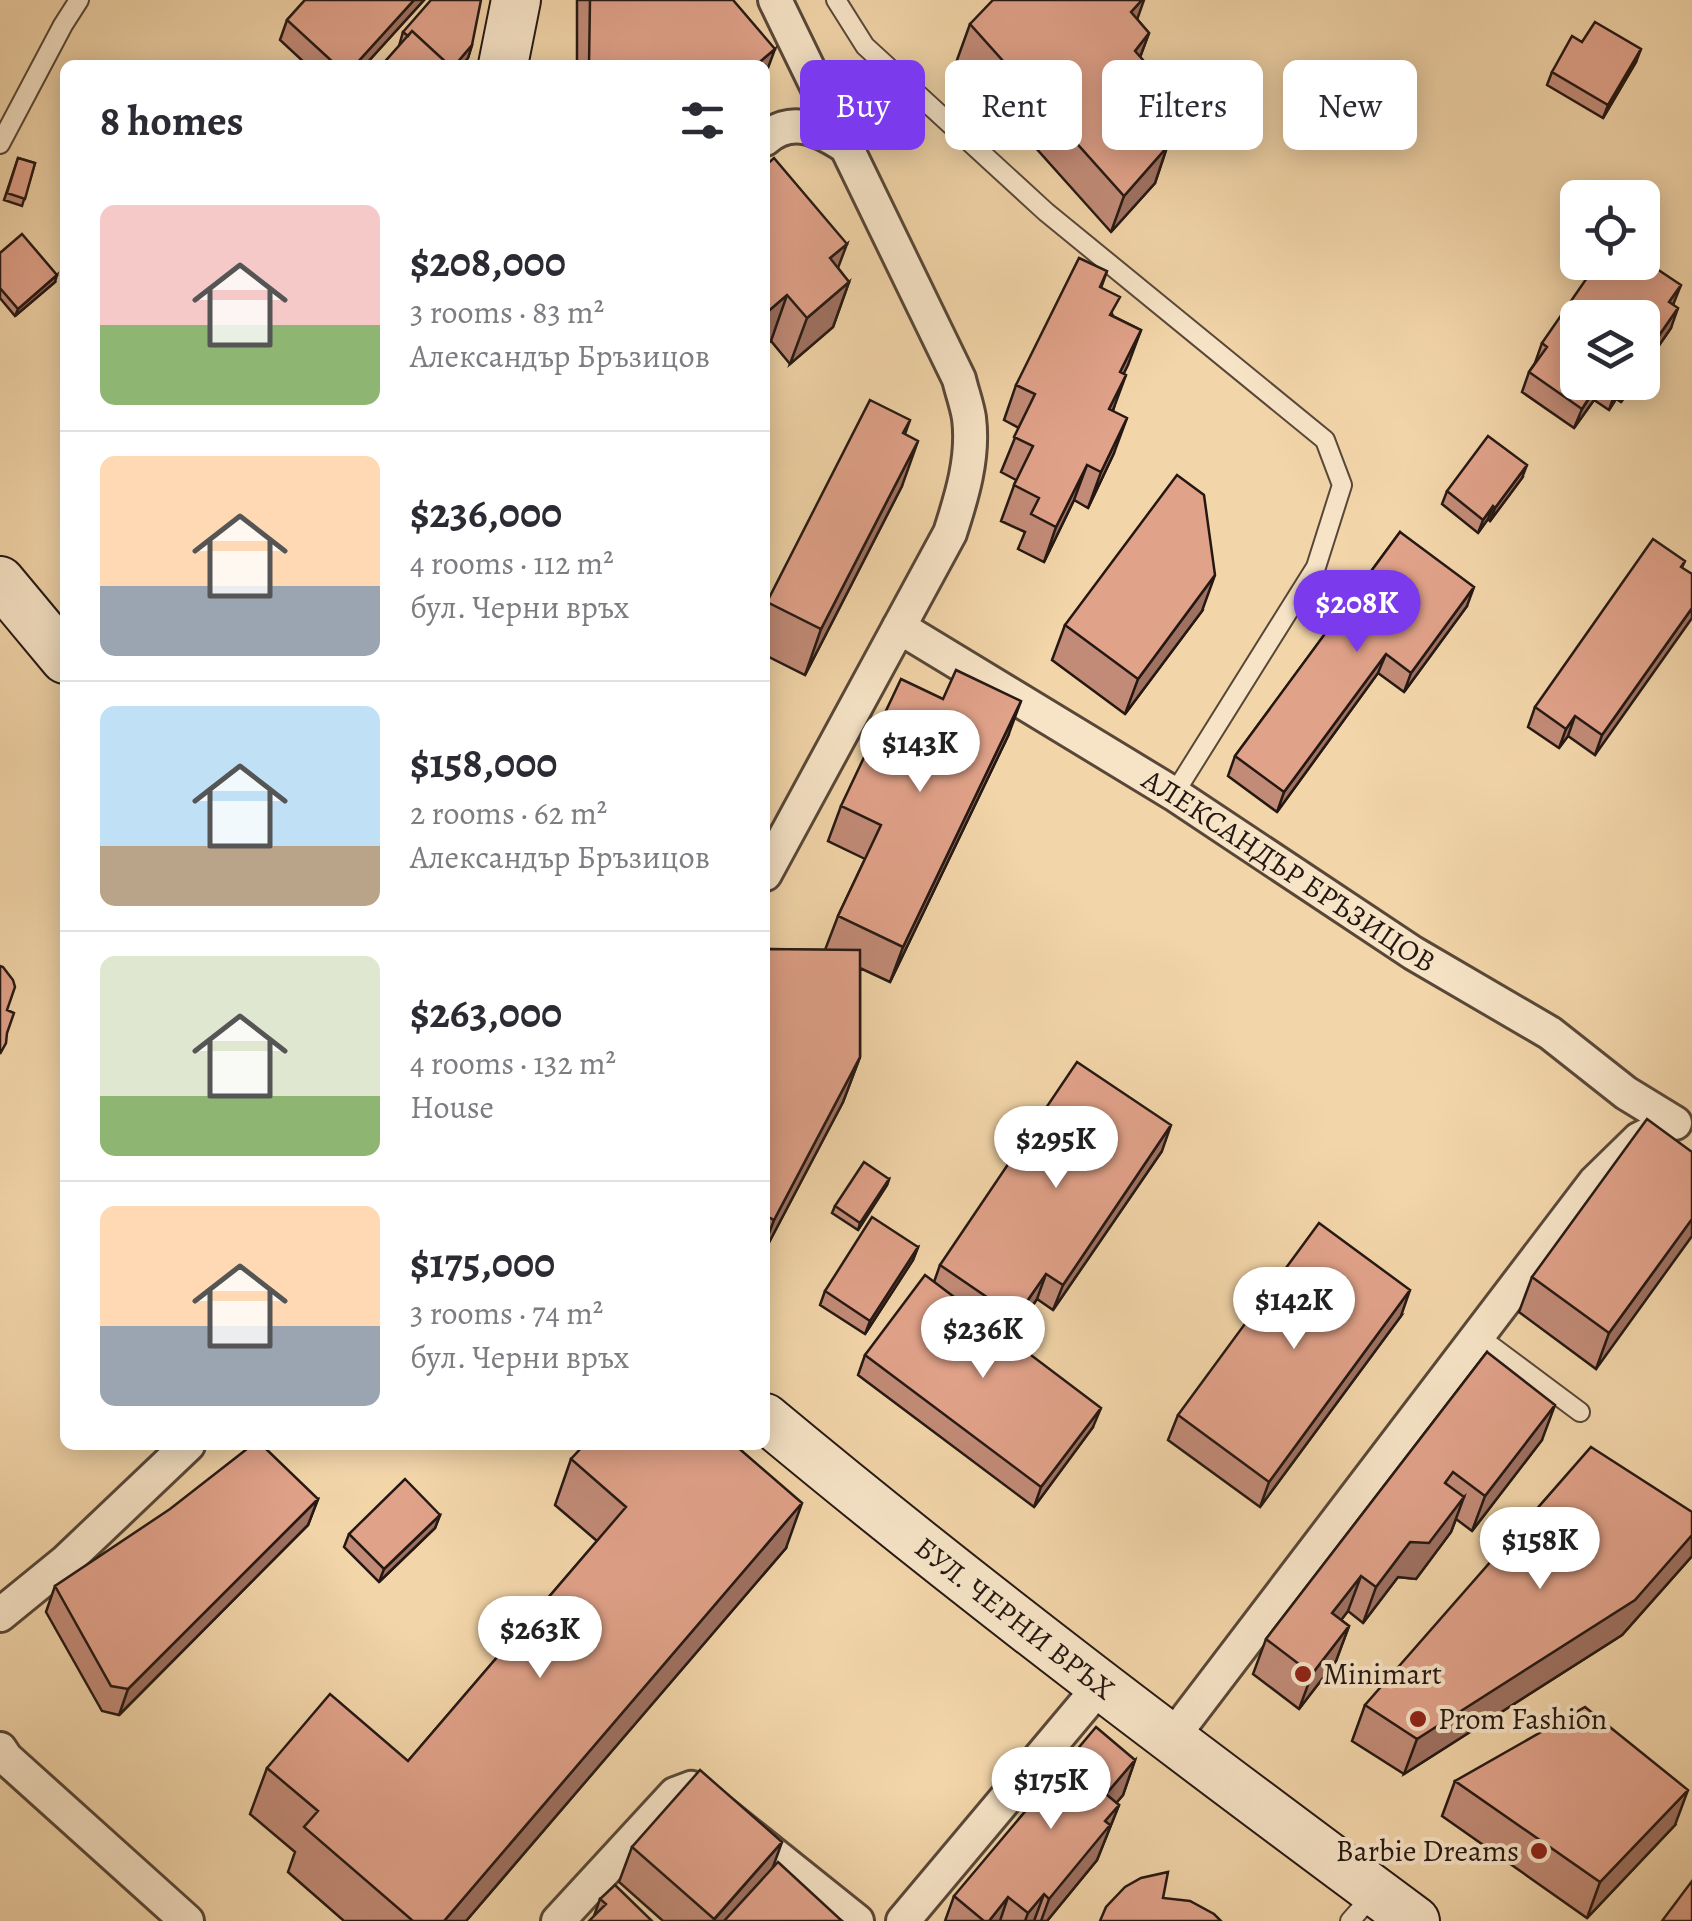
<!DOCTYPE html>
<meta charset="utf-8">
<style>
body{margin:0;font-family:Alegreya,serif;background:#f2f2f3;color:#2b2b33;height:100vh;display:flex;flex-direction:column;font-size:38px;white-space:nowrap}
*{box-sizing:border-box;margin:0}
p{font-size:32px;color:#7c7c81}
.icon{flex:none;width:55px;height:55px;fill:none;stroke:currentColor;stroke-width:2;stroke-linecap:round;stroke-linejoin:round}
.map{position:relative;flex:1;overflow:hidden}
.details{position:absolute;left:60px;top:60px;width:710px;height:1390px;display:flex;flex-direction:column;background:#fff;border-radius:15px;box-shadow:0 5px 25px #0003}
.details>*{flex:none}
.hud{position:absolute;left:800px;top:60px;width:740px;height:90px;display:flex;gap:20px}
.buttons{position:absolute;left:1560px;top:180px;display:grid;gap:20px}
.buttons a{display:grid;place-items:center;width:100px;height:100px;border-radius:15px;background:#fff;box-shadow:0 5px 25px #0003;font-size:50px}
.price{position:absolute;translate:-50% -85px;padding:0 22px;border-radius:35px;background:#fff;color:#222;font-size:32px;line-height:65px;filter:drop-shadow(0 2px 5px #0008)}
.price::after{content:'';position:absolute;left:50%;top:60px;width:30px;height:22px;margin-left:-15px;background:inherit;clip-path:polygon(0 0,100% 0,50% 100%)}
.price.on{background:#7c3aed;color:#fff}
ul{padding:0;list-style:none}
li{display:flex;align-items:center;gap:30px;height:250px;padding:0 40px}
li+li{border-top:2px solid #e1e1e2}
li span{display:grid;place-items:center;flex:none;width:280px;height:200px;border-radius:15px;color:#555}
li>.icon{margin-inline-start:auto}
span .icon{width:120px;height:120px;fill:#fffc;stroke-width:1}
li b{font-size:42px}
h2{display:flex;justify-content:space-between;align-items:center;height:120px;padding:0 40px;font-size:42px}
.pill{padding:0 35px;border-radius:15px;background:#fff;box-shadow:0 5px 25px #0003;font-size:35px;line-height:90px}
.pill.on{background:#7c3aed;color:#fff}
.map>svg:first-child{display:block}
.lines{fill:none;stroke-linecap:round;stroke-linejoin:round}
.lane-casing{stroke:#584738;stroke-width:22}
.street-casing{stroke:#584738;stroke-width:38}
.secondary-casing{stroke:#251813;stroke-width:52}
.lane{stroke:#f7e4c7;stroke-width:18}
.street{stroke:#f7e4c7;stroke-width:32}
.secondary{stroke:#f7e4c7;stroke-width:48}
.wall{fill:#c28b77;stroke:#251813;stroke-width:2.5}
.shaded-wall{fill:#9e7161;stroke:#251813;stroke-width:2.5}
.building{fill:#e1a28a;stroke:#251813;stroke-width:2.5}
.poi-dot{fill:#8f2418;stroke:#f7e4c7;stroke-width:4}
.labels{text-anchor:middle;stroke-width:8;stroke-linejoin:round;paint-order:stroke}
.street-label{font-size:30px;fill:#251813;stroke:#f7e4c7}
.poi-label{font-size:30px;fill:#251813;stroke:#f7e4c7;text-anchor:start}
</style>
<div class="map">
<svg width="1692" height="1921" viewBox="0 0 1692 1921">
<rect width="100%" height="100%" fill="#f2d5a9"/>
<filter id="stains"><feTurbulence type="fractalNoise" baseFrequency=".002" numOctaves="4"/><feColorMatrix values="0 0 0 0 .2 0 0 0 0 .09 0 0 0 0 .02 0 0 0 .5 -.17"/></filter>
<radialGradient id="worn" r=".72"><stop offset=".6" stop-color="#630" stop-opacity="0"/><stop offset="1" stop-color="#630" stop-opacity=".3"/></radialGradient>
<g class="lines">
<g class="lane-casing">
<path id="lane" d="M836,0L865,46L1046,212L1325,440L1342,485L1316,567L1174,794
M0,144L63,25L79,0
M1478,1336L1580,1412
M1350,1921L1373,1895"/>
</g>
<g class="street-casing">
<g id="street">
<path d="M765,139C793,114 822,131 848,148"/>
<path id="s1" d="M899,627L1174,794L1413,953L1550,1033L1626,1093L1675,1123"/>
<path d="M765,874L950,533C962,496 974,457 969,418C967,405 962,392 959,379L775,0"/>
<path d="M0,1615L65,1562L188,1445"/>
<path d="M1171,1739L1595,1182L1639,1139L1647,1135"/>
<path d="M0,1749L6,1758L187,1921"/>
<path d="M558,1921L675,1794L691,1788L857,1921"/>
<path d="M903,1921L1101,1685"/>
</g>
</g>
<g class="secondary-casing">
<g id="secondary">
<path d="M503,65L516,0"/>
<path d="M0,581L65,659"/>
<path id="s2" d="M765,1418C975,1593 1195,1758 1415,1921"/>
</g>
</g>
<use href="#lane" class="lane"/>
<use href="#street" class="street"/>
<use href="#secondary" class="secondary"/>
</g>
<path class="wall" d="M305,0H424L365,65H307L280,40L287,20Z
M577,0H733L765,65H577Z
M1137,19L1149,33L1140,57L1167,147L1155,183L1111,232L957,60L970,24Z
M403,32L472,45L468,58L462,65H382L399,46Z
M1582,42L1636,62L1603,118L1547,85L1552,72Z
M18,158L35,163L22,206L4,200Z
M765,166L838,268L849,282L833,327L790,364L771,341L765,345Z
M0,253L55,282L15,316L0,298Z
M1107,271L1101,288L1113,316L1141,330L1123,374L1113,411L1114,453L1088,508L1074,500L1044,562L1018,549L1025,532L1001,521L1016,480L1001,472L1019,428L1004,420L1016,385Z
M1673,305L1671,328L1644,367L1642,368V318L1578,382H1635L1621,402L1616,399L1609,410L1594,400L1574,428L1522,392L1529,372L1535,363L1542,343Z
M910,420L905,434L902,486L805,675L765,655V606L767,602Z
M1522,478L1490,521L1488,519L1478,533L1442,504L1447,491Z
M1400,532L1467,606L1404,692L1378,673L1277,812L1228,776L1235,756Z
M1685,561L1595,755L1568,736L1559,748L1528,727L1535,707Z
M1202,611L1125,714L1052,660L1065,625Z
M1008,736L890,982L860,968V1057L843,1102L765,1250V949L825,950L838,916L865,859L828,841L841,806Z
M1162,1151L1053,1310L1037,1299L1010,1339L1093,1427L1034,1507L858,1375L865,1355L934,1282L940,1265Z
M1692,1152L1596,1369L1519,1312L1532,1277Z
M889,1179L887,1185L858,1230L832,1213L835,1206Z
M918,1247L913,1260L865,1334L820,1305L825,1291Z
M1401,1316L1260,1507L1168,1440L1178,1415Z
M1487,1352L1542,1440L1472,1531L1456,1519L1451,1532L1416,1579L1398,1577L1363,1623L1348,1611L1341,1620L1349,1626L1336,1661L1299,1709L1253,1674L1266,1639Z
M571,1459L786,1548L466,1921H344L288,1872L295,1852L250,1814L267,1768L408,1761L597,1541L555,1505Z
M318,1499L308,1525L119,1715L102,1711L46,1612L55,1586Z
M440,1515L435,1528L379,1582L344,1547L349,1534Z
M1692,1556L1622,1635L1404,1774L1352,1741L1365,1705Z
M1135,1760L1123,1795L1116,1803L1119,1805L1097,1860L1047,1921H945L954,1896Z
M1455,1781L1675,1825L1587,1918L1442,1816Z
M632,1847L772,1868L842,1921H663L619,1882Z
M600,1899L652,1921L594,1916Z"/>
<path class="shaded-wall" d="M414,0H424L365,65H355Z
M1142,0H1144L1133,31L1131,12Z
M1149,33L1136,68L1135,51Z
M472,45L468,58L462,65H455Z
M775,49L765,76V65H756Z
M1641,49L1636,62L1603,118L1608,105Z
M1167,147L1155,183L1111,232L1124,196Z
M847,244L830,289V258Z
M57,275L55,282L15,316L18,309Z
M849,282L833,327L790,364L807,318Z
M1681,285L1673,305L1669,302Z
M787,295L771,341L765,345V314Z
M1678,308L1671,328L1644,367L1651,347Z
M1141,330L1128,365L1107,408L1120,372Z
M1126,375L1113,410L1096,444L1109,409Z
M1600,382L1594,400L1574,428L1582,409Z
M1621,382L1616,399L1609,410L1616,390Z
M1635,382L1621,402L1628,383Z
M1127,418L1114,453L1088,508L1101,472Z
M918,441L902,486L805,675L821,629Z
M1087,465L1074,500L1044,562L1056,527Z
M1527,465L1522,478L1490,521L1495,508Z
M1493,506L1488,519L1478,533L1483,520Z
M1215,575L1202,611L1125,714L1138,679Z
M1474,587L1467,606L1404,692L1411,673Z
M1692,608V618L1595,755L1602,735Z
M1386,654L1378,673L1277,812L1284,792Z
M1021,701L1008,736L890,982L903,947Z
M1575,716L1568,736L1559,748L1566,729Z
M860,1057L843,1102L765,1250V1244L774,1220Z
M1171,1125L1162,1151L1053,1310L1063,1285Z
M889,1179L887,1185L858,1230L860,1223Z
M1692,1219V1236L1596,1369L1609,1333Z
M918,1247L913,1260L865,1334L870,1321Z
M1046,1274L1037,1299L1007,1343L1016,1317Z
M1410,1290L1401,1316L1260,1507L1269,1482Z
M1555,1405L1542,1440L1472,1531L1485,1496Z
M1101,1408L1093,1427L1034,1507L1041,1487Z
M1464,1497L1451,1532L1416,1579L1398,1577L1363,1623L1376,1587L1410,1542Z
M318,1499L308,1525L119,1715L128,1689Z
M802,1503L786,1548L466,1921H444Z
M440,1515L435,1528L379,1582L384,1569Z
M1692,1535V1556L1622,1635L1404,1774L1417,1739Z
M1361,1576L1348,1611L1320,1648L1332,1613Z
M1349,1626L1336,1661L1299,1709L1312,1674Z
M1135,1760L1123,1795L1094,1830L1106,1794Z
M1688,1790L1675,1825L1587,1918L1600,1882Z
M1119,1805L1097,1860L1047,1921H1041L1049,1899L1105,1821Z
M782,1842L769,1878L730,1921H713Z
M1044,1894L1034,1921H1025L1028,1913Z
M1008,1897L1000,1921H989Z"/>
<path class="building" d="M305,0H414L355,65H336L287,20Z
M431,0H481L472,45L455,65H449L412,31L408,36L403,32Z
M590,0H733L775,49L756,65H589Z
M993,0H1142L1131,12L1149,33L1135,51L1160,79L1167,147L1124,196L970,24Z
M1595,22L1641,49L1608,105L1552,72L1572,36L1582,42Z
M412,31L449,65H382Z
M18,158L35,163L25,199L7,193Z
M774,158L847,244L830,258L849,282L807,318L787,295L765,314V166Z
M22,234L57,275L18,309L0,288V253Z
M1079,258L1107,271L1100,287L1120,297L1110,315L1141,330L1120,372L1126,375L1109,409L1127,418L1101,472L1087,465L1056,527L1031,514L1039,498L1014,485L1033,446L1014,437L1035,394L1016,385Z
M1642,259L1681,285L1669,302L1678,308L1651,347L1645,343L1642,346V318H1578V382H1599L1582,409L1529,372L1547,347L1542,343L1591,272L1595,275L1603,262H1642Z
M1604,382H1621L1616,390Z
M870,400L910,420L903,433L918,441L821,629L767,602Z
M1488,436L1527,465L1495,508L1493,506L1483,520L1447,491Z
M1177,475L1204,495L1215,575L1138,679L1065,625Z
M1400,532L1474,587L1411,673L1386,654L1284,792L1235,756Z
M1653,539L1685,561L1681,567L1692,574V608L1602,735L1575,716L1566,729L1535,707Z
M956,670L1021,701L903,947L838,916L881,825L841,806L901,679L943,699Z
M765,949L860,950V1057L774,1220L765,1215Z
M0,966L3,967L13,980L15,987L7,1010L14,1013L7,1033L6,1043L0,1054Z
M1077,1062L1171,1125L1063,1285L1046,1274L1016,1317L940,1265Z
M1647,1119L1692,1152V1219L1609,1333L1532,1277Z
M864,1162L889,1179L860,1223L835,1206Z
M872,1217L918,1247L870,1321L825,1291Z
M1319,1223L1410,1290L1269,1482L1178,1415Z
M925,1275L1101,1408L1041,1487L865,1355Z
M1487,1352L1555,1405L1485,1496L1453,1472L1445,1483L1464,1497L1429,1543L1410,1542L1376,1587L1361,1576L1332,1613L1349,1626L1312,1674L1266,1639Z
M252,1445H262L318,1499L128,1689L111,1686L55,1586L170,1509Z
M584,1445H735L802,1503L444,1921H413L304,1827L318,1811L267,1768L330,1694L408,1761L626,1507L571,1459Z
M1591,1447L1692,1512V1535L1635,1600L1417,1739L1365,1705Z
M405,1479L440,1515L384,1569L349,1534Z
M1585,1707L1688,1790L1600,1882L1455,1781Z
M1096,1727L1135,1760L1106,1794L1119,1805L1105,1821L1110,1825L1049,1899L1044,1894L1028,1913L1008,1897L989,1921H984L954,1896Z
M700,1770L782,1842L714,1919L632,1847Z
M778,1862L842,1921H724Z
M1168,1872L1163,1898L1190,1901L1214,1914L1221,1921H1100L1106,1907L1125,1887L1141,1878Z
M1692,1881V1921H1662Z
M615,1885L652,1921H589L606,1904L600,1899Z"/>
<g class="poi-dot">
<circle cx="1303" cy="1674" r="10"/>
<circle cx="1418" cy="1719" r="10"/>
<circle cx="1539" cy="1851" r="10"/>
</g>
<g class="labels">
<g class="street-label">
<text dy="10" stroke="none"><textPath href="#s1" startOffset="460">АЛЕКСАНДЪР БРЪЗИЦОВ</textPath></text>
<text dy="10" stroke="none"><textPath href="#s2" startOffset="320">БУЛ. ЧЕРНИ ВРЪХ</textPath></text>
</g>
<g class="poi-label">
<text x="1323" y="1684">Minimart</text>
<text x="1438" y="1729">Prom Fashion</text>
<text x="1519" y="1861" text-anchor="end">Barbie Dreams</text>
</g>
</g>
<rect width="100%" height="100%" filter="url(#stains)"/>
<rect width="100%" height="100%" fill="url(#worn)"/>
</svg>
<div class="buttons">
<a><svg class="icon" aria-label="locate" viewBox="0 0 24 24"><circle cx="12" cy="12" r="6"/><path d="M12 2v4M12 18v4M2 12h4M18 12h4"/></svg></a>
<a><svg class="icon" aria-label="layers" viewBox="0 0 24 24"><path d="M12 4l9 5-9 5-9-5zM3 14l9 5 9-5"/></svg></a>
</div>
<b class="price on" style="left:1357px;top:655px">$208K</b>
<b class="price" style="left:920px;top:795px">$143K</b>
<b class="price" style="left:1056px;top:1191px">$295K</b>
<b class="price" style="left:1294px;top:1352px">$142K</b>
<b class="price" style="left:983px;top:1381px">$236K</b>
<b class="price" style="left:1540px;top:1592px">$158K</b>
<b class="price" style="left:540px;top:1681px">$263K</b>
<b class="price" style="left:1051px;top:1832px">$175K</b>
<div class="hud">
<a class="pill on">Buy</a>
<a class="pill">Rent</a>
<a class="pill">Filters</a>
<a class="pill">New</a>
</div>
<section class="details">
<h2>8 homes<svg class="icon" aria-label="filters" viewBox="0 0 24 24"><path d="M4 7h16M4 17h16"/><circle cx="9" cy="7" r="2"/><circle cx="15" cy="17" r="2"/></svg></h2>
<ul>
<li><span style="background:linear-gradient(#f6c9c9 60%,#8fb573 0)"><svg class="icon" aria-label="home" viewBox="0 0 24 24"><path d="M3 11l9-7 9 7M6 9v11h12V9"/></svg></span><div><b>$208,000</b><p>3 rooms · 83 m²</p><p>Александър Бръзицов</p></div></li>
<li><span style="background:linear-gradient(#ffd9b3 65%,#9aa5b1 0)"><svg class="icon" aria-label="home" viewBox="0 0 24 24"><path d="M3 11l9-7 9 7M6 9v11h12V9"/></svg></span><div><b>$236,000</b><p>4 rooms · 112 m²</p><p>бул. Черни връх</p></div></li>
<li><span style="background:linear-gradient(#bfe0f5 70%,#b9a48a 0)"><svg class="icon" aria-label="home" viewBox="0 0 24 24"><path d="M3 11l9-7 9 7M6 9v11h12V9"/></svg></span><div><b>$158,000</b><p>2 rooms · 62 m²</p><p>Александър Бръзицов</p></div></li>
<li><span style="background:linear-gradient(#dfe7d0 70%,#8fb573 0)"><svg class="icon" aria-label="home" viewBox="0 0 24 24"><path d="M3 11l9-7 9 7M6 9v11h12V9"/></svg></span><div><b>$263,000</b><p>4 rooms · 132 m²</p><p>House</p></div></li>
<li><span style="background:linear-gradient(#ffd9b3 60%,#9aa5b1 0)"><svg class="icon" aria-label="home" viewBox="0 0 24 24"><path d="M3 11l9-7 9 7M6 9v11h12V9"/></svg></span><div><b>$175,000</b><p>3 rooms · 74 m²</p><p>бул. Черни връх</p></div></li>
</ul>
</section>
</div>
